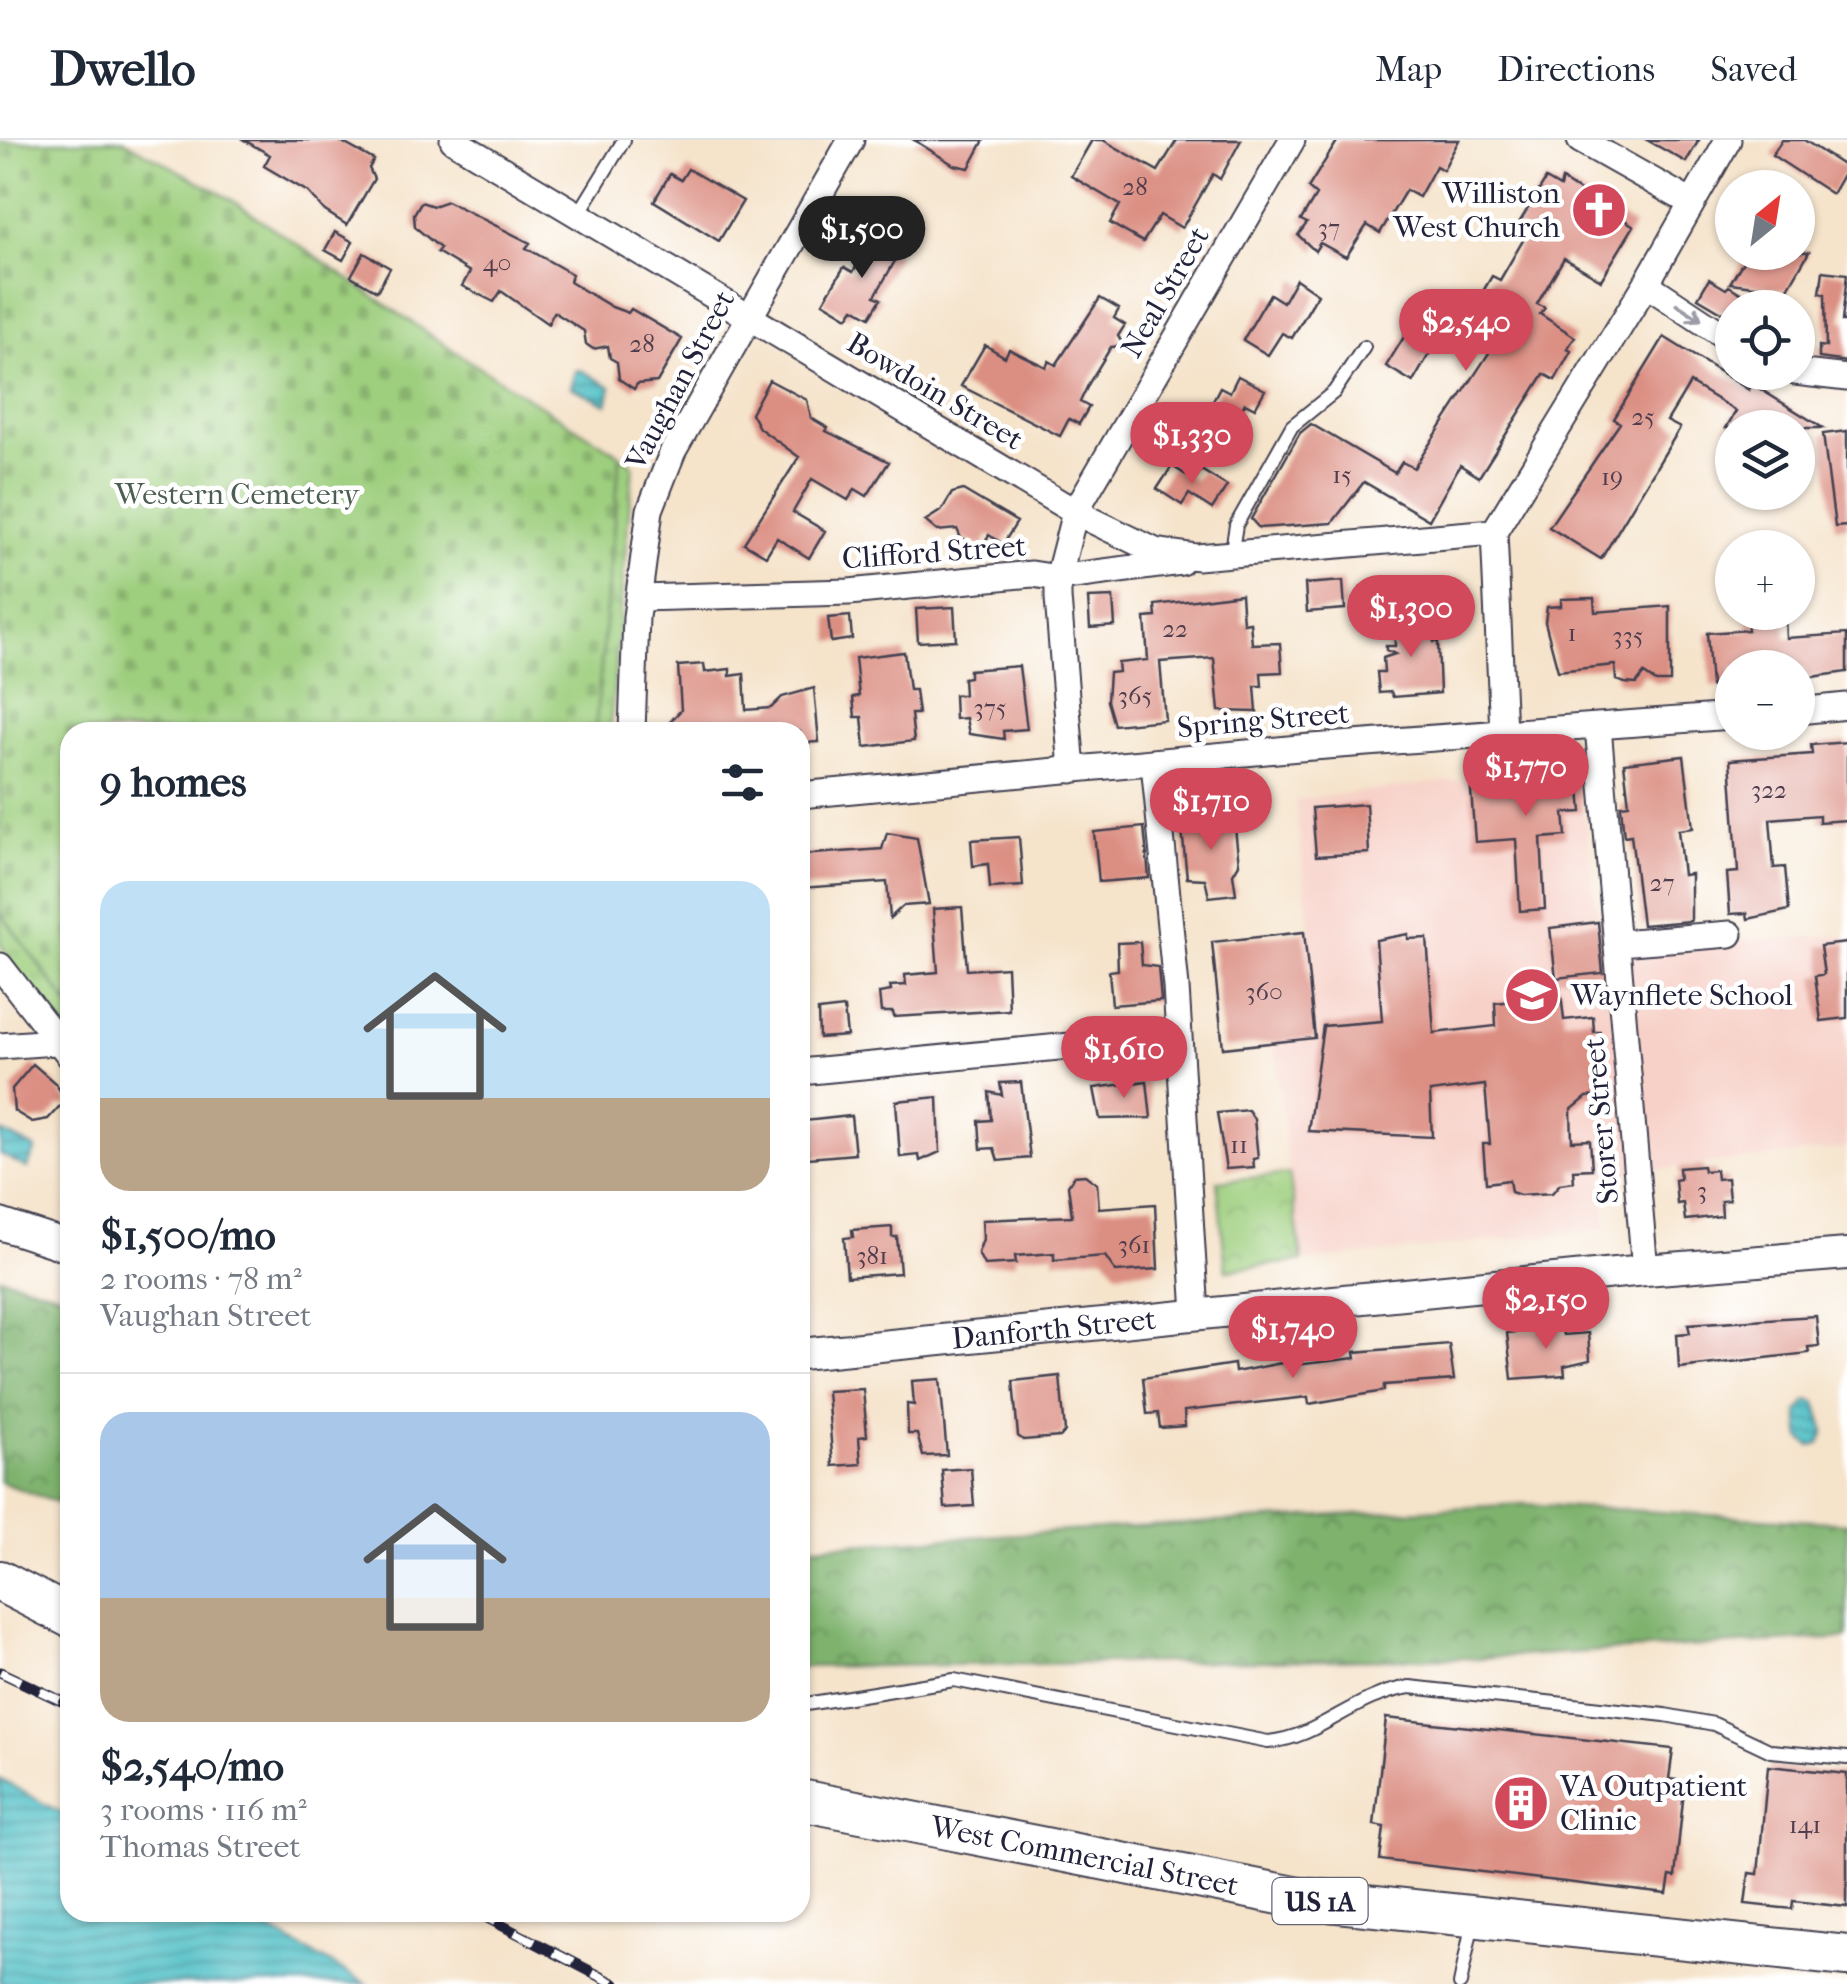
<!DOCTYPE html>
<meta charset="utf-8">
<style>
body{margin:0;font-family:"IM FELL French Canon",serif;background:#f6f6f7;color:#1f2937;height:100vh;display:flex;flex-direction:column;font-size:38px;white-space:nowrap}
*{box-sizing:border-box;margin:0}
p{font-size:32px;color:#747a83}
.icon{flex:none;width:55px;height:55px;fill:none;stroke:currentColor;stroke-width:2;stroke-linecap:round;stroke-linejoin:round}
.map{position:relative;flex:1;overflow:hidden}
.sheet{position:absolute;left:60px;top:582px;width:750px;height:1200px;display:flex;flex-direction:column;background:#fff;border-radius:30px;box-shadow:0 2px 8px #0004}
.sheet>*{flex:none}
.needle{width:65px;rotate:30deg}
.fabs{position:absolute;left:1715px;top:30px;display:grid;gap:20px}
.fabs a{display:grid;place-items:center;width:100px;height:100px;border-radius:50%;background:#fff;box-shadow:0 2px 8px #0004;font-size:50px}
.price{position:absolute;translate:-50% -85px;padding:0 22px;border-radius:35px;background:#d1495b;color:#fff;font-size:32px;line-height:65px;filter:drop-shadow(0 2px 5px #0008)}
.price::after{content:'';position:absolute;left:50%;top:60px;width:30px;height:22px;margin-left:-15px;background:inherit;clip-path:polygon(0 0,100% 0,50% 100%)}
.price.selected{background:#222;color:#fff}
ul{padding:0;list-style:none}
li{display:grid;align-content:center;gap:20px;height:530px;padding:0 40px}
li+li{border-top:2px solid #e0e1e3}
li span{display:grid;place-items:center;height:310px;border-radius:30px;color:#555}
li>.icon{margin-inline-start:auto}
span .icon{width:180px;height:180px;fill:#fffc;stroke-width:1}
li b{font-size:42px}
h2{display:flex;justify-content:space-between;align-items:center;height:120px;padding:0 40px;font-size:42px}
header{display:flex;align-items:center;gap:60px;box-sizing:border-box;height:140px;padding:0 50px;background:#fff;border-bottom:2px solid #e0e1e3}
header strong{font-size:48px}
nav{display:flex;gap:55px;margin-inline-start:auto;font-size:35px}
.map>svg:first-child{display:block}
.built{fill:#f7d1c8}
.grass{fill:url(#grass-tufts);stroke:#60785c;stroke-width:2.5}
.forest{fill:url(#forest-crowns);stroke:#506a54;stroke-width:2.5}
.cemetery{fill:url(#cemetery-stones);stroke:#60785c;stroke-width:2.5}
.park{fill:url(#park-crowns);stroke:#60785c;stroke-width:2.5}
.water{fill:url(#water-rules);stroke:#3a7281;stroke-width:2.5}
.building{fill:#db8e82}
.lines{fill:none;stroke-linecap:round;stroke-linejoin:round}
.service-casing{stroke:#423f50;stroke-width:16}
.minor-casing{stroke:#423f50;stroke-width:29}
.tertiary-casing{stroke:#423f50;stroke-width:34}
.primary-casing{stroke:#423f50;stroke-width:44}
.service{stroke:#fff;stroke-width:12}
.minor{stroke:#fff;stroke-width:25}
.tertiary{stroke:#fff;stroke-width:30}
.primary{stroke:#fff;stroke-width:40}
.rail-casing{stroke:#22223b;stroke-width:11}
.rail{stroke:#fff;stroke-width:8;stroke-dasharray:22;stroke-linecap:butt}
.oneway{stroke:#9c9ca7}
.labels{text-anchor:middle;stroke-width:9;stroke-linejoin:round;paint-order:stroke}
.number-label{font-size:25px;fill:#503d4d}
.shield{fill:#fff;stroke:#646476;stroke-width:2.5}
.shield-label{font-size:28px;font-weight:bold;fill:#22223b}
.poi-label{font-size:30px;fill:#22223b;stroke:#fff;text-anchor:start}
.street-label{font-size:30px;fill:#22223b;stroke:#fff}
.park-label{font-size:30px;fill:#4d5f52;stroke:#fff}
</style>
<header>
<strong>Dwello</strong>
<nav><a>Map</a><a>Directions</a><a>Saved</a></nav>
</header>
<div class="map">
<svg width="1847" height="1844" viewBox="0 0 1847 1844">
<defs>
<pattern id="grass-tufts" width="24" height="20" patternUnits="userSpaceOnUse" patternTransform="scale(2.5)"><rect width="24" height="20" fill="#9ecf7e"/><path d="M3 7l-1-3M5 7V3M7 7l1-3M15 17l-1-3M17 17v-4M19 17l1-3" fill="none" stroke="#88b16e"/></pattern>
<pattern id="forest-crowns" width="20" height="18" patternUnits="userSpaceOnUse" patternTransform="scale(2.5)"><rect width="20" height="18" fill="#7eb26d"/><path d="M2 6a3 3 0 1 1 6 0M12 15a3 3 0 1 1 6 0" fill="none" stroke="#67905b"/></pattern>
<pattern id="cemetery-stones" width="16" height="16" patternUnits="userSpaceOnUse" patternTransform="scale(2.5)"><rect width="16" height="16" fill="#9ecf7e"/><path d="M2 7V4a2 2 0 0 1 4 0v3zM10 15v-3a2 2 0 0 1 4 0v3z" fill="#88b16e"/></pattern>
<pattern id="park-crowns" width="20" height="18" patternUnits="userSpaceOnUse" patternTransform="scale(2.5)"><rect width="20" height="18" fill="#9ecf7e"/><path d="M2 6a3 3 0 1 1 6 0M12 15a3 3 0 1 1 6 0" fill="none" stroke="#88b16e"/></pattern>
<pattern id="water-rules" width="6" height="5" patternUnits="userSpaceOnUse" patternTransform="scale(2.5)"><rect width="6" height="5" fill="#53c1c7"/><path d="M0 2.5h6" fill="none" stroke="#449ca3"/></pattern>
</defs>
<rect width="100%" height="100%" fill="#fff"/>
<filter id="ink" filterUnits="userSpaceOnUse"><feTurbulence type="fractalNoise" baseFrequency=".01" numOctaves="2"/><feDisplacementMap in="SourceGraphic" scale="20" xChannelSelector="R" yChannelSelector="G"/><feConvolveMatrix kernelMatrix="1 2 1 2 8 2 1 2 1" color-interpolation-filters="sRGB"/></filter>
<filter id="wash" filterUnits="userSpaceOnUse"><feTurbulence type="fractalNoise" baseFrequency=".0048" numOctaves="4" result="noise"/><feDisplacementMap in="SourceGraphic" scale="40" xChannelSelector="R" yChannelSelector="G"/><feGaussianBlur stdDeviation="2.25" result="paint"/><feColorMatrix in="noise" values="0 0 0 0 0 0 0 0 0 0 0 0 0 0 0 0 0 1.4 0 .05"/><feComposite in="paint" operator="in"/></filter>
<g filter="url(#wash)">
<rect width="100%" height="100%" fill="#f5e3ca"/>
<path class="built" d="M1578,626L1601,807L1847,796V1008L1601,1036L1607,1088L1226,1130L1217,1041L1289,1034L1275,903L1212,802L1310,791L1295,660Z"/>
<path class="grass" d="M620,315L633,325L610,592H595Z
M0,772L70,866V892L27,846L0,804Z"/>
<path class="forest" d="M0,1137L70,1157V1367L0,1342Z
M1523,1364L1847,1383V1498L1478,1518L800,1527V1407Z"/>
<path class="cemetery" d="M123,0L229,58L466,219L620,315L595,592H70V866L0,772V2Z"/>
<path class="park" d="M1289,1034L1302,1121L1226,1130L1217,1041Z"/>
<path class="water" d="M581,230L611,247L607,264L571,247L575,231Z
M2,992L36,1009L27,1028L0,1014Z
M1809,1260L1816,1262L1825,1292L1819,1304L1810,1306L1801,1298L1798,1272Z
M0,1639L70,1678V1772L239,1773L367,1844H0Z"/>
<g id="blocks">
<path class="building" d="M244,0H338L374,20L369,28L374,39L347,85L325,71L308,52L264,26L270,15Z
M914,0H984L969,28L954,25Z
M1092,0H1103L1158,31L1177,0H1241L1220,39L1213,34L1182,88L1160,75L1143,102L1110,83L1120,65L1071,36Z
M1338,0H1459L1443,30L1436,26L1419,57L1406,50L1380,93L1367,85L1346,117L1320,103L1315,111L1298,95L1307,83L1301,80L1316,55L1308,48Z
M1647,0H1699L1686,22Z
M1782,0H1804L1847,28L1832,54L1772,15Z
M688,29L743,61L719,101L654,61L670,34L681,40Z
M1546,39L1560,47L1562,40L1634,86L1601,140L1564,118L1537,164L1545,168L1540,174L1575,197L1567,209L1571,211L1555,240L1544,234L1479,337L1460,325L1429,380L1364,342L1332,383L1259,388L1251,379L1300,293L1311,284L1395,333L1402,322L1414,328L1489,213L1478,206L1477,194L1463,185L1492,136L1500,140L1525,97L1514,91Z
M447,61L530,103L526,108L572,134L570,142L612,167L628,173L631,169L682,199L657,242L637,244L634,249L619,239L617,222L610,218L608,206L593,209L586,204L584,191L554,172L548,184L501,151L494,162L462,146L470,132L437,112L440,108L415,87L414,74L421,62L433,66Z
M335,92L353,102L343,120L325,110Z
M873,98L899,114L875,156L881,159L870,177L854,168L848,177L823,162L844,127L853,132Z
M1749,112H1809L1787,150L1730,143Z
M364,113L390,128L377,151L351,136Z
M1823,131L1847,134L1842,181H1847V222L1819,218V206L1826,207L1825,154L1820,153Z
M1296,139L1318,154L1292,198L1282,193L1268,215L1243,200L1270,154L1283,162Z
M1709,139L1726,149L1729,146L1765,168H1732V178L1698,158Z
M1100,158L1119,169L1114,178L1125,185L1118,196L1124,206L1111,207L1089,243L1080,262L1089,267L1079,284L1069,279L1060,296L961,246L985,205L1005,217L1009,209L1046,227L1049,221L1056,225Z
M1412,184L1438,199L1413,242L1386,226Z
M1664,197L1749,250L1752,244L1823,288H1726L1736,271L1690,243L1667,281L1680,288L1601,419L1549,387L1620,283L1614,279Z
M1238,236L1265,250L1255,268L1245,263L1233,286L1207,272L1220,247L1230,252Z
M769,240L807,260L811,278L828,288L826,291L889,322L867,356L855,349L848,360L812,339L793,372L825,391L809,418L777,398L766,416L744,403L799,317L759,288L751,273Z
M1847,291V386L1835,387L1823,294Z
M1172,326L1194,340L1201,330L1227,346L1212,369L1189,354L1182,365L1157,349Z
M963,350L1017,382L1003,404L989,395L982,407L961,398L957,389L937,391L925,381L942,370L952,353Z
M1343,441L1345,469L1307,472L1305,444Z
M1241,454L1243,483L1250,482L1252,504L1280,503L1282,532L1261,533L1262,546H1255L1257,572L1219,571L1214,518L1160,522L1165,580L1114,585L1107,561L1109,533L1119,532L1118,523L1148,520L1145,478L1156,477L1155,465Z
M1113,457L1115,486L1090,488L1088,458Z
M1594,458L1595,472L1670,466V542H1656L1644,534L1636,544L1625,543L1616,540L1615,525L1558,531L1545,482L1547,467L1561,466V459Z
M954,467L956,500L918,502L916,469Z
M1754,472H1779L1780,479L1785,478L1786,498L1847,494V532L1805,538L1804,528H1732V545L1711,547L1707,493L1748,490L1747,475Z
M1418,475L1419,484L1433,483L1434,502H1438L1440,553L1393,557L1391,552L1379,553L1377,532H1384L1383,518L1395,514L1386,510V506H1395L1394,477Z
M850,476L852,499L831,502L828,478Z
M904,512L909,550H915L918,574H911L914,601L865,607L862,577H855L853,557L859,556L855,518Z
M704,524L705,532L730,529V536L744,534L746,570L771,568L782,557L814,548L819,602L800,603V592H676L668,584L681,570L678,526Z
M1019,526L1027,589L1003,591L1004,599L969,594L966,578L955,579L954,555H964L963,538L969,537V530Z
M1847,602V680L1819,682V675L1770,679L1774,728L1785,727L1789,770L1748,779L1747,773L1730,774L1727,733L1738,732L1730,620L1812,614L1811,605Z
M1684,616L1693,688L1678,690L1683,735L1691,734V781L1642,785L1631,695L1624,696L1623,687L1621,665L1629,664L1624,623Z
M1578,626L1582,672L1564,673L1566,696L1541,698L1545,769L1520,771L1516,699L1475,702L1470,638Z
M1366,664L1369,713L1316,716L1312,668Z
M1213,675L1219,681L1234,679L1239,724L1233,734L1236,754L1209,757L1205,739L1187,738L1181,680Z
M1144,687L1149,738L1099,742L1094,692Z
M887,693L917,698L929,764L903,766L890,778L887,742L800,748V715L882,709Z
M1019,697L1023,746L990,748L988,724L973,726L971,700Z
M962,767L967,830L1007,827L1009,870L894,877L893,872H881L879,853L891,851L890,846L906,845L905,835L938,832L933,769Z
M1598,782L1603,833L1556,838L1550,788Z
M1304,792L1315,898L1223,908L1212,802Z
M1408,794V799L1427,798L1434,893L1496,886L1495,863L1535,859L1534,848L1560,846L1564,880L1593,877L1594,892H1600L1603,955L1587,957L1571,970L1572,1001L1590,1000L1592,1029L1573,1030L1574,1042L1560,1044L1552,1053L1520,1055L1511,1052L1509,1040L1486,1043L1483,1004H1490L1485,945L1430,952L1432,997L1308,991L1323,886L1382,881L1376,800Z
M1140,802L1142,825L1158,827L1161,861L1112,865L1109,831L1118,830L1117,803Z
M1847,803V878L1821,881L1815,836L1824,834L1820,806Z
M844,868L847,896L819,898L818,871Z
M33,924L55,943L70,965L59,967L48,979L32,982L14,971L12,949Z
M1147,941L1151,978L1100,979L1094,948Z
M1021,942L1030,1018L998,1021L994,1008L981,1009L979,981L991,980L989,952L1002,955L1000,943Z
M938,957L940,1012L920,1021L919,1015L900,1017L896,961Z
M1248,970L1254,979L1258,1018L1253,1019L1254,1027L1226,1029L1217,973Z
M851,976L855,1014L808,1018L804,981Z
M1703,1026L1704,1031L1716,1030L1717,1039L1727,1038L1729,1060L1721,1061L1722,1076L1685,1080L1683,1063L1677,1064L1675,1040L1680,1039L1679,1028Z
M1085,1035L1097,1044L1099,1068L1155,1064L1158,1129L1116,1132L1105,1116L1054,1120V1113L1015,1116L1016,1123L984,1125L978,1113L983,1099L982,1080L1072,1076L1068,1045L1074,1036Z
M892,1087V1097H897L900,1133L847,1137L844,1098L853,1097L852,1090Z
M1816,1176L1819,1206L1808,1207L1809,1213L1679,1228L1677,1194L1690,1193L1688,1184Z
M1561,1187L1563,1195L1588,1193L1590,1220L1564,1226L1565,1235L1512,1239L1507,1193Z
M1449,1204L1454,1240L1384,1245V1251L1309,1264L1308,1257L1184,1271L1185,1286L1160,1288L1158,1273L1147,1274L1143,1238L1234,1224L1235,1232L1287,1222L1288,1226L1356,1218L1355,1212Z
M1060,1236L1065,1292L1060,1297L1023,1300L1018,1296L1013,1241Z
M940,1239L947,1315L923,1316L917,1294H908L907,1264L914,1265L912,1241Z
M863,1249L867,1296L859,1297L861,1324L833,1326L827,1251Z
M971,1328L974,1366L945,1368L942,1330Z
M1386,1578L1673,1609L1669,1639L1685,1641L1675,1737L1670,1736L1667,1754L1380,1720L1384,1687L1374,1685Z
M1768,1626L1847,1634V1767L1793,1761L1792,1769L1745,1764L1749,1733L1758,1734Z"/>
</g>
</g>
<g filter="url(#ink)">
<use href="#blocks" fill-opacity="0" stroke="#423f50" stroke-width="2.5"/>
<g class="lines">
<g class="service-casing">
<path id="service" d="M578,75L624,0
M1231,416L1236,385L1292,286L1334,252L1364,207
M800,1565L954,1540L1268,1602C1322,1597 1351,1556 1410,1547L1665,1575L1714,1584L1771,1611L1847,1618
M1460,1844L1473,1781"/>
</g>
<g class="minor-casing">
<path id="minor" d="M453,0L1075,372L1155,411L1197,417L1494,392
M1580,0L1690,62
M1646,144L1732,201
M1795,232L1847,238
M640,458L849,452L1032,434L1058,438L1181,422
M1798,571L1847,566
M1598,587L1645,1130
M632,592L636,477L650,370L673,311L851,0
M1503,593L1494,392L1646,144L1728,0
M1154,623L1176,847L1196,1174
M1072,630L1058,458V438L1075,372L1292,0
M800,655L1299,608L1732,576
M1619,803L1730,794
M0,826L70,916
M0,906L55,902
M800,932L1101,903L1176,902"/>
</g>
<g class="tertiary-casing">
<g id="tertiary">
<path d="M0,1084L70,1107"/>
<path id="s1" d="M800,1214L1645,1130L1847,1114"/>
</g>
</g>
<g class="primary-casing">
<g id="primary">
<path d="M0,1441L70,1477"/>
<path id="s2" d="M800,1660L1300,1758L1847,1816"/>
</g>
</g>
<use href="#service" class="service"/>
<use href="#minor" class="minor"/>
<use href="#tertiary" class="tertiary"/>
<use href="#primary" class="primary"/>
<g class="rail-casing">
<path id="rail" d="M0,1532L70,1565
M476,1772L615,1844"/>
</g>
<use href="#rail" class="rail"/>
</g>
<defs><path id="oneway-shaft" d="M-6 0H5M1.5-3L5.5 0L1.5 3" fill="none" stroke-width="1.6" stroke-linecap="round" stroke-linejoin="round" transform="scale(2.5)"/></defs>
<use class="oneway" href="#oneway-shaft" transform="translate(1689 172) rotate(33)"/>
</g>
<defs>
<g id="church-disc" transform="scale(2.875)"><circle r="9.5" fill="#d1495b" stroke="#fff"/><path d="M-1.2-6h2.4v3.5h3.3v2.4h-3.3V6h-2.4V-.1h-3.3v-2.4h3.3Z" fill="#fff"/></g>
<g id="school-disc" transform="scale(2.875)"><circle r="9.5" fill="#d1495b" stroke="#fff"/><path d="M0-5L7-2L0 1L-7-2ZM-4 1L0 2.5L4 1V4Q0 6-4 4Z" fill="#fff"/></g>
<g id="building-disc" transform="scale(2.875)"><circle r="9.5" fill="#d1495b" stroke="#fff"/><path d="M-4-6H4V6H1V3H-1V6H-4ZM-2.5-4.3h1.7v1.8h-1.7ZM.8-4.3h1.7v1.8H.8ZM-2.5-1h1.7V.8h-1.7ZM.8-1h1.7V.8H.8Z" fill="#fff"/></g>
</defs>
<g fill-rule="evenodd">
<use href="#church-disc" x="1599" y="70"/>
<use href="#school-disc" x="1532" y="855"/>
<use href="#building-disc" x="1521" y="1663"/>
</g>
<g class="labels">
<g class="number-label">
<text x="1135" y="55">28</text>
<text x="1329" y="96">37</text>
<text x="497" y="131">40</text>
<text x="642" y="212">28</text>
<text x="1643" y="285">25</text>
<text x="1342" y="343">15</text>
<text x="1612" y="345">19</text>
<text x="1175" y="497">22</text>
<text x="1572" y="501">1</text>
<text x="1628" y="504">335</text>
<text x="1135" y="564">365</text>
<text x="990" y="576">375</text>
<text x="1769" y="658">322</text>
<text x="1662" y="751">27</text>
<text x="1264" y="860">360</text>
<text x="1239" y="1013">11</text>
<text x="1702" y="1059">3</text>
<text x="1134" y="1113">361</text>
<text x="872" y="1124">381</text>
<text x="1805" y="1693">141</text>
</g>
<rect class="shield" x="1272.5" y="1738" width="95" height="46" rx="8"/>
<g class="shield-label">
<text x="1320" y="1771">US 1A</text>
</g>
<g class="poi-label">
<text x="1560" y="63" text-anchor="end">Williston<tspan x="1560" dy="34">West Church</tspan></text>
<text x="1571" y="865">Waynflete School</text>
<text x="1560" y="1656">VA Outpatient<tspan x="1560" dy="34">Clinic</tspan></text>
</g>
<g class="street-label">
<text transform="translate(1165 152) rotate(-60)" y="10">Neal Street</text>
<text transform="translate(680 240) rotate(-62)" y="10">Vaughan Street</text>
<text transform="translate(935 251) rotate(31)" y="10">Bowdoin Street</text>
<text transform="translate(934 412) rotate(-4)" y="10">Clifford Street</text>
<text transform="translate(1263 580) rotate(-5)" y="10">Spring Street</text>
<text transform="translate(1601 981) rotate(-95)" y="10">Storer Street</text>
<text dy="10" stroke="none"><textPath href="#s1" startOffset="255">Danforth Street</textPath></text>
<text dy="10" stroke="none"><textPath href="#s2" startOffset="290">West Commercial Street</textPath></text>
</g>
<g class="park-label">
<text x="237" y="364">Western Cemetery</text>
</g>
</g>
</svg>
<div class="fabs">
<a><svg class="needle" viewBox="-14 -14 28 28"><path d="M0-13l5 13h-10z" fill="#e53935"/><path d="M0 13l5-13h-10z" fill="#747a83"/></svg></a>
<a><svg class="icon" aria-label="locate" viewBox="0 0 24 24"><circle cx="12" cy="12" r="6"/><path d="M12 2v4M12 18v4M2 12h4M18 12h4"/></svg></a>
<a><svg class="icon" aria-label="layers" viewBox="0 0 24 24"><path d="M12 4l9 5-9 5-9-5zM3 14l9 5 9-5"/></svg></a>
<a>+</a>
<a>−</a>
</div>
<b class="price selected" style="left:862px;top:141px">$1,500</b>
<b class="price" style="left:1466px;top:234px">$2,540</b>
<b class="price" style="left:1192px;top:347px">$1,330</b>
<b class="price" style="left:1411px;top:520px">$1,300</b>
<b class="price" style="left:1526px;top:679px">$1,770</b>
<b class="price" style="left:1211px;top:713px">$1,710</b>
<b class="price" style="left:1124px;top:961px">$1,610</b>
<b class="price" style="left:1546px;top:1212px">$2,150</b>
<b class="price" style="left:1293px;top:1241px">$1,740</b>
<section class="sheet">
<h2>9 homes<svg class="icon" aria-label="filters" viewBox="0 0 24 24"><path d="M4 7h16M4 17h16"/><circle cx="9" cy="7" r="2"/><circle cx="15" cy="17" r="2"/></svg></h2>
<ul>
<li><span style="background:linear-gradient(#bfe0f5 70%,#b9a48a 0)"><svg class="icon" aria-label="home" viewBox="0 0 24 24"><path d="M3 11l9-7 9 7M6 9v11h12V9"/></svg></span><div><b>$1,500/mo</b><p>2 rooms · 78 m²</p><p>Vaughan Street</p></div></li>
<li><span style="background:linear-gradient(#a9c7e8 60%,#b9a48a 0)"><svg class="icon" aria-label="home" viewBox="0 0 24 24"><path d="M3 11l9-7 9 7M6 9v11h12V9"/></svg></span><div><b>$2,540/mo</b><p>3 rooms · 116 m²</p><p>Thomas Street</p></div></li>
</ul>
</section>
</div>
